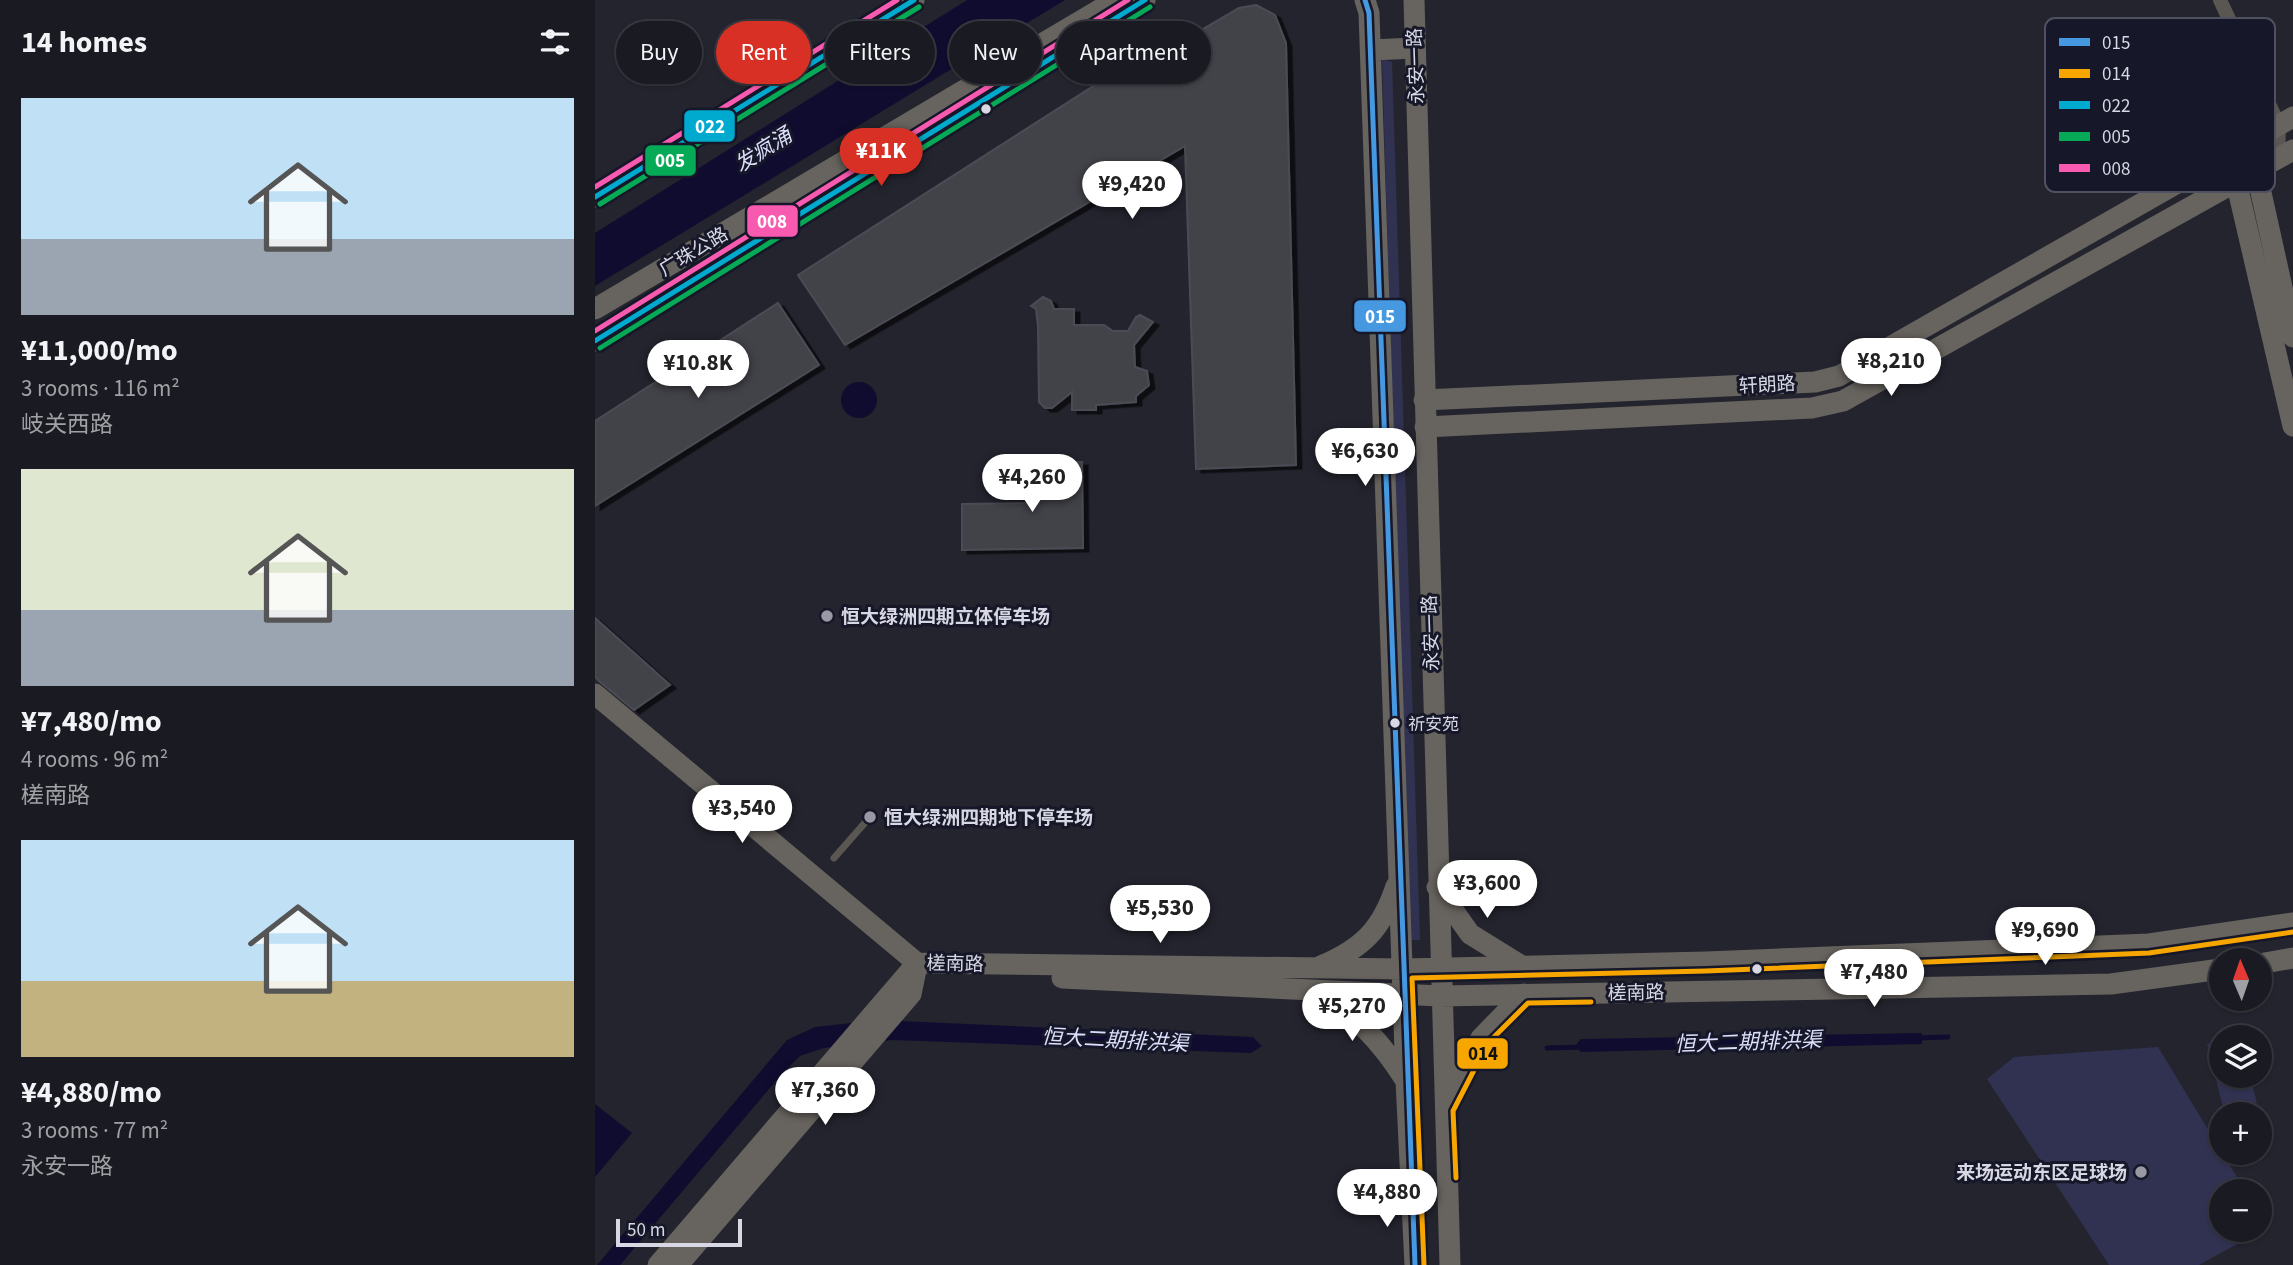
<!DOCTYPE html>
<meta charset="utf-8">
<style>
body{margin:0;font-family:"Source Sans 3","Noto Sans SC",sans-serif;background:#23242a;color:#f1f3f6;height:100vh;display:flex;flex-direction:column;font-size:26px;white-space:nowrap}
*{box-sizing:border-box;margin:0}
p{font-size:23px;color:#9fa1a5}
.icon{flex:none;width:38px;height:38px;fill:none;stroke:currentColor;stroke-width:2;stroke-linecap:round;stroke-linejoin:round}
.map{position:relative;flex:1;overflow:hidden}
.side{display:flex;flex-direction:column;background:#1a1b22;width:595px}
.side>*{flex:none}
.banner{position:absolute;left:21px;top:21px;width:665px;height:63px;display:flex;gap:14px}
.needle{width:46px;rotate:358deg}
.tools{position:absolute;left:1614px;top:948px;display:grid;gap:14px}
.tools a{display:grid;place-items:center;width:63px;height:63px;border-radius:50%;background:#1a1b22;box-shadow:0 2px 5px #0004,0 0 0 2px #383940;font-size:35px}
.scale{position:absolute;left:21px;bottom:18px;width:126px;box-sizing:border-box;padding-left:7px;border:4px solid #d7d8e4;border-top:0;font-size:19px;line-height:24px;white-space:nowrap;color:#d7d8e4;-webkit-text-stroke:5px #161728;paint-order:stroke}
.price{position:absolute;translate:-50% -60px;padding:0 16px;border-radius:24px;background:#fff;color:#222;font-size:23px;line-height:46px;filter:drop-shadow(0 2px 4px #0008)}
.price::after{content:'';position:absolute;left:50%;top:42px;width:21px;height:16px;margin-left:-10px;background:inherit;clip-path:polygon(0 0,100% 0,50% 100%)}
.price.active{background:#d93025;color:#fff}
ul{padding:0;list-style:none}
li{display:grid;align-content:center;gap:14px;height:371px;padding:0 21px}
li span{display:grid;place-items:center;height:217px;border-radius:0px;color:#555}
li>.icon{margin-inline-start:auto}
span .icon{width:126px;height:126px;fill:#fffc;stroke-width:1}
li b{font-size:30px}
h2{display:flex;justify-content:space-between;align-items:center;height:84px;padding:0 21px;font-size:30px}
.tag{padding:0 24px;border-radius:32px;background:#1a1b22;box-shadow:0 2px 5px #0004,0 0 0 2px #383940;font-size:24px;line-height:63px}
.tag.active{background:#d93025;color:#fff}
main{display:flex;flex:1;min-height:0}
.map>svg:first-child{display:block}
.green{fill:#313251}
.water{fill:#100c2f}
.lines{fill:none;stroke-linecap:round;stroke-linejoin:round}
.stream{stroke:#100c2f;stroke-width:5}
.building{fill:#42424a;stroke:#4c4c55;stroke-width:2;filter:url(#shadow)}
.lane{stroke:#5a5753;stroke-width:7}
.street{stroke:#5a5753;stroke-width:14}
.secondary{stroke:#67635e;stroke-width:21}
.bus-1-casing{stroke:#161728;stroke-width:10}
.bus-2-casing{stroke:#161728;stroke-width:10}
.bus-3-casing{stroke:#161728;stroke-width:10}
.bus-4-casing{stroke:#161728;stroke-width:10}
.bus-5-casing{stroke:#161728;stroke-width:10}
.bus-1{stroke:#4699e1;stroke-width:5}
.bus-2{stroke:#f7a600;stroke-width:5}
.bus-3{stroke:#00a9ce;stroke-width:5}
.bus-4{stroke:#06aa56;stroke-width:5}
.bus-5{stroke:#f75aaf;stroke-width:5}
.bus-dot{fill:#d7d8e4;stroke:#161728;stroke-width:2.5}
.poi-dot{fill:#9899a4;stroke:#161728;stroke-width:2.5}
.labels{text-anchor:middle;stroke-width:6;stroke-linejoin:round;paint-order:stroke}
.bus-label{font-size:17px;fill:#d7d8e4;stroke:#161728;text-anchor:start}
.street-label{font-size:19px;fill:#d7d8e4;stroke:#161728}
.poi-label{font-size:19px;font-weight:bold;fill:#d7d8e4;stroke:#161728;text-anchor:start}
.water-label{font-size:21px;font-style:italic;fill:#dcdffc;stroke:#161728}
.key{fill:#161728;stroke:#505160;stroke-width:2}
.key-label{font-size:19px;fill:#d7d8e4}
.line-badge{stroke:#161728;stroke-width:2.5}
.badge-label{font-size:19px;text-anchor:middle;font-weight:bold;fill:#fff}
.pale-badge-label{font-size:19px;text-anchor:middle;font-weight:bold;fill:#111}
</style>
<main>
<section class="side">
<h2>14 homes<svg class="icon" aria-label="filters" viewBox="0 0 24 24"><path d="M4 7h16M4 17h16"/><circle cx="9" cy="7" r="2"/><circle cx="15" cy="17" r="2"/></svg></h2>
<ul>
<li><span style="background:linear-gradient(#bfe0f5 65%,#9aa5b1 0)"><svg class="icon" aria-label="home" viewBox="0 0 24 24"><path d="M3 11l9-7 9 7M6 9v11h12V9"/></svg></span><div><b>¥11,000/mo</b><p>3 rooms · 116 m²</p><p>岐关西路</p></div></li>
<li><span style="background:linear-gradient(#dfe7d0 65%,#9aa5b1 0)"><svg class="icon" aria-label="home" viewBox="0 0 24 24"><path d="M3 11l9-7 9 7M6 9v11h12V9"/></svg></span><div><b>¥7,480/mo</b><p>4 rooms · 96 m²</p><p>槎南路</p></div></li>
<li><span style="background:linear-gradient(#bfe0f5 65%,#c2b280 0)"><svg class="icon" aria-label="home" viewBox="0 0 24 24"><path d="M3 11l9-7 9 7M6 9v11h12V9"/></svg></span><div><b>¥4,880/mo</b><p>3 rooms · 77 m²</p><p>永安一路</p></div></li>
</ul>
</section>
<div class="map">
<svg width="1698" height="1265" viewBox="0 0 1698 1265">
<defs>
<filter id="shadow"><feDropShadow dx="5.5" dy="3.5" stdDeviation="0" flood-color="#0009"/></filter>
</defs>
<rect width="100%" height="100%" fill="#23242e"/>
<path class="green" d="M787,59L797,62L825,940H814Z
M1626,1041V1076H1655L1662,1103L1629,1111L1612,1044Z
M1563,1047L1651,1192H1626V1230H1664V1213L1673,1227L1604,1265H1514L1392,1079L1419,1057Z"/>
<path class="water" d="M372,0H470L0,286V233Z
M246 400a18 18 0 1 1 36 0a18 18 0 1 1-36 0Z
M283,1020L658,1037L667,1046L656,1053L297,1040L229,1048L205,1056L185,1076L25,1265H2L192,1040L220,1027Z
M1327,1033V1044L986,1052L980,1046L986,1039Z
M0,1104L37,1133L0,1177Z"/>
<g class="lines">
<path class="stream" d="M1321,1038L1353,1037
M952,1048L986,1047"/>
</g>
<path class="building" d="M661,5L680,15L691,43L701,465L601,469L590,146L250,345L203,275L511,78L514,84L644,8Z
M448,297L456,301L459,309H479V325H509L518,331H533L541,317L545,315L558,322L539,345L540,367L552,371L554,385L541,396V402L501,405V410H477V392L457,408H450L444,402L443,326L441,309L436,306Z
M183,303L224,365L0,506V421Z
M436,462H487L488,548L367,550V504L437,503Z
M0,618L75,685L39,710L5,682L0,677Z"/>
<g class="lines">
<path class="lane" d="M239,858L275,817"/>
<path class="street" d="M1625,0L1684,125L1683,158"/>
<path class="secondary" d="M770,0L774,13L811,1081L820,1265
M819,0L855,1265
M776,50L820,48
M1655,159L1661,170L1698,337
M1644,168L1641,181L1698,426
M0,197L319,0
M0,309L521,0
M0,341L550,0
M829,400L1220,382L1244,376L1698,117
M830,427L1217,408L1248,401L1698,150
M0,694L322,963
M842,887L875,934L927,966
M322,963L808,969L1111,962L1554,944L1698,923
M1664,964L1698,958
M726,966C768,948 787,929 801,886
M467,978L845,996L1516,984L1626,969
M720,993C764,1018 784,1039 811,1081
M852,1103L886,1038L929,994
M63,1265L322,963
M83,1265L316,994L322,965"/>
<g class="bus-1-casing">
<path id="bus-1" d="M770,0L774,13L820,1265"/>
</g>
<g class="bus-2-casing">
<path id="bus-2" d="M861,1178L858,1111L893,1043L933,1003L996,1002
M829,1265L817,978L1111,971L1554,953L1698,932"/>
</g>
<g class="bus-3-casing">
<path id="bus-3" d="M0,197L319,0
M0,341L550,0"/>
</g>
<g class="bus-4-casing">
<path id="bus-4" d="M5,204L324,7
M5,348L555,7"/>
</g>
<g class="bus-5-casing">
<path id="bus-5" d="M0,187L302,0
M0,331L533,0"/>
</g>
<use href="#bus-1" class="bus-1"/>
<use href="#bus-2" class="bus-2"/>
<use href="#bus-3" class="bus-3"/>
<use href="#bus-4" class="bus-4"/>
<use href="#bus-5" class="bus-5"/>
</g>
<g class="bus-dot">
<circle cx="391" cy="109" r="6"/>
<circle cx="800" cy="723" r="6"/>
<circle cx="1162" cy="969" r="6"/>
</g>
<g class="poi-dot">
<circle cx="232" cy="616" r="7"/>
<circle cx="275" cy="817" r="7"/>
<circle cx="1546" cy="1172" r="7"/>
</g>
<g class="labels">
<g class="bus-label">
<text x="813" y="730">祈安苑</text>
</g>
<g class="street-label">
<text transform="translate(820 66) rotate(-92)" y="7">永安一路</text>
<text transform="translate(98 251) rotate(-31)" y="7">广珠公路</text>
<text transform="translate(1172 384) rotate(-3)" y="7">轩朗路</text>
<text transform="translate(835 633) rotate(-92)" y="7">永安一路</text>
<text transform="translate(360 963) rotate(1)" y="7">槎南路</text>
<text transform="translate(1041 992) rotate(-1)" y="7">槎南路</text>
</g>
<g class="poi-label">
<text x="246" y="623">恒大绿洲四期立体停车场</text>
<text x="289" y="824">恒大绿洲四期地下停车场</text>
<text x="1532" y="1179" text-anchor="end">来场运动东区足球场</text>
</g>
<g class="water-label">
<text transform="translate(168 150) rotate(-32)" y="7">发疯涌</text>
<text transform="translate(520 1040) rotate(3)" y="7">恒大二期排洪渠</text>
<text transform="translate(1153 1042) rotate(-2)" y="7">恒大二期排洪渠</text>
</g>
</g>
<rect x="1450" y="18" width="230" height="174" rx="10" class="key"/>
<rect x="1464" y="38" width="31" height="8" fill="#4699e1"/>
<rect x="1464" y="69" width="31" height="9" fill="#f7a600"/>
<rect x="1464" y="101" width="31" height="8" fill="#00a9ce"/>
<rect x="1464" y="132" width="31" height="9" fill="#06aa56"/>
<rect x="1464" y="164" width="31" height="8" fill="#f75aaf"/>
<g class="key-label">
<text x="1507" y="49">015</text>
<text x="1507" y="80">014</text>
<text x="1507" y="112">022</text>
<text x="1507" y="143">005</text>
<text x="1507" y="175">008</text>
</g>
<g class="line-badge">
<rect x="88" y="109" width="53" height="34" rx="7" fill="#00a9ce"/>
<rect x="49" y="144" width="53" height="33" rx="7" fill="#06aa56"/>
<rect x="151" y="204" width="53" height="34" rx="7" fill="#f75aaf"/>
<rect x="758" y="299" width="54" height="34" rx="7" fill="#4699e1"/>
<rect x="861" y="1037" width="53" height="33" rx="7" fill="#f7a600"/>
</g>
<g class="badge-label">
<text x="115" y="133">022</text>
<text x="75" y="167">005</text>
<text x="177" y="228">008</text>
<text x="785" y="323">015</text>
</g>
<g class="pale-badge-label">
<text x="888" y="1060">014</text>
</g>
</svg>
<div class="tools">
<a><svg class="needle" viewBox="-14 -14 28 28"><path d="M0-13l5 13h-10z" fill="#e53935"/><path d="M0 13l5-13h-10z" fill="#9fa1a5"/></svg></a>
<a><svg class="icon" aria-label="layers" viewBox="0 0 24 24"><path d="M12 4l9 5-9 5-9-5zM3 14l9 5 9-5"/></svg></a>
<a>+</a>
<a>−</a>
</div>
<div class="scale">50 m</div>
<b class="price active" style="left:286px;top:188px">¥11K</b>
<b class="price" style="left:537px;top:221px">¥9,420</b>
<b class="price" style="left:1296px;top:398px">¥8,210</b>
<b class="price" style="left:103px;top:400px">¥10.8K</b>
<b class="price" style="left:770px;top:488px">¥6,630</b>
<b class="price" style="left:437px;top:514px">¥4,260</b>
<b class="price" style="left:147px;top:845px">¥3,540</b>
<b class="price" style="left:892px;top:920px">¥3,600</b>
<b class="price" style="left:565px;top:945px">¥5,530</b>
<b class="price" style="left:1450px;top:967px">¥9,690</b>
<b class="price" style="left:1279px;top:1009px">¥7,480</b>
<b class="price" style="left:757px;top:1043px">¥5,270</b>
<b class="price" style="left:230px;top:1127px">¥7,360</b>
<b class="price" style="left:792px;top:1229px">¥4,880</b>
<div class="banner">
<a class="tag">Buy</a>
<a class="tag active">Rent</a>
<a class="tag">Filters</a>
<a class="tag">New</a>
<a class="tag">Apartment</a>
</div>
</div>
</main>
